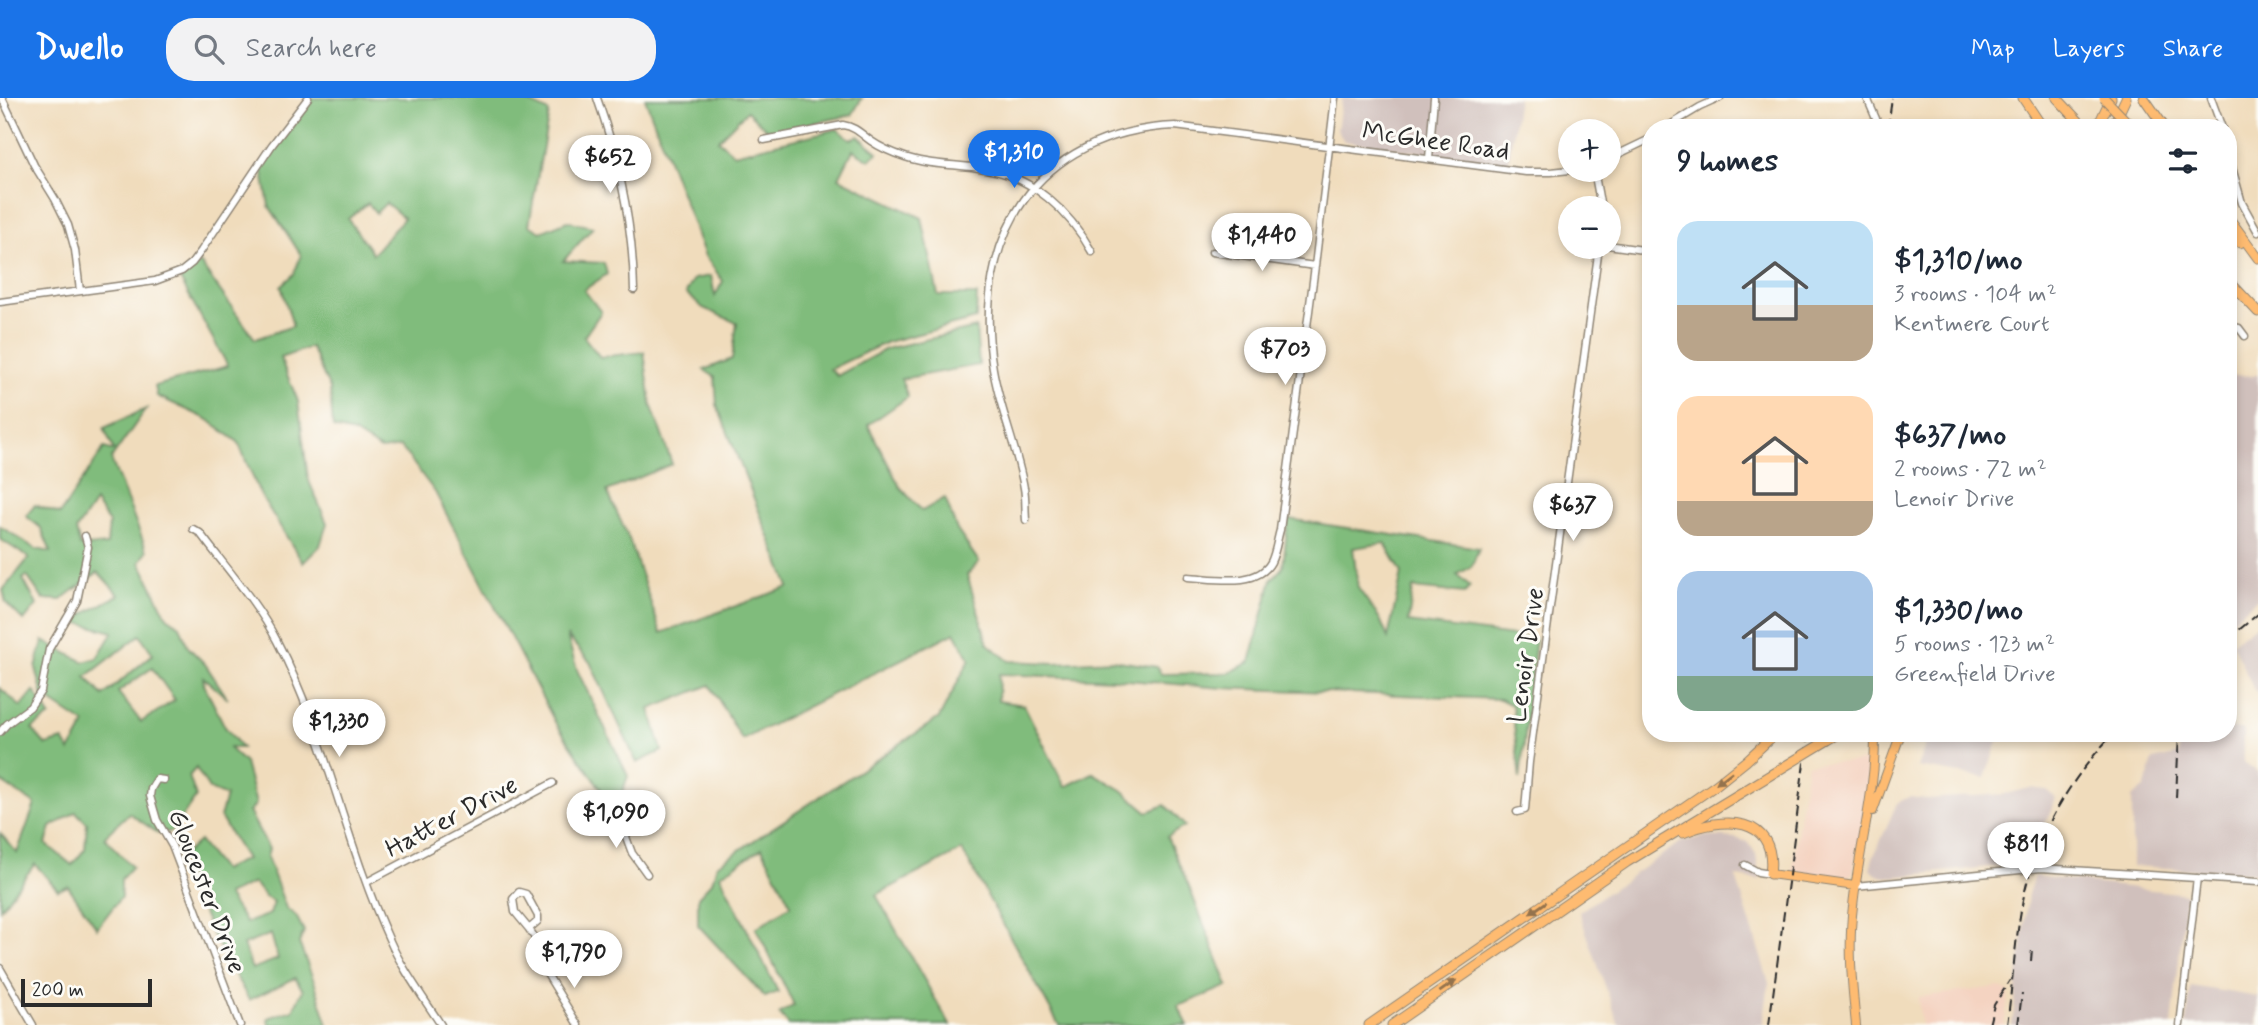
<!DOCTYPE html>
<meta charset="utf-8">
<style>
body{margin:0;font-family:Mynerve,sans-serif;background:#f2f2f3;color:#1f2937;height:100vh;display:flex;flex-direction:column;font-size:26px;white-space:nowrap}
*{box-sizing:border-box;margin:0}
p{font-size:23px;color:#747a83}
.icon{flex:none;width:38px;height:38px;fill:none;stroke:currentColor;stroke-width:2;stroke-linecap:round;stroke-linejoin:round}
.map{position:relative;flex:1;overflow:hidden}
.sheet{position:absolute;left:1642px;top:21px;width:595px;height:623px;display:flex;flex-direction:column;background:#fff;border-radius:28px;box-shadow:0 4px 10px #0003}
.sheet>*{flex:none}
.controls{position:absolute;left:1558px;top:21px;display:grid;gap:14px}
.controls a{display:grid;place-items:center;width:63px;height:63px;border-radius:50%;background:#fff;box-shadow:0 4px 10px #0003;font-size:35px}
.scale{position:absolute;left:21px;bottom:18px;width:131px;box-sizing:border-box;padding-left:7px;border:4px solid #2b2b2b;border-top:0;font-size:19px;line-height:24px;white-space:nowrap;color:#2b2b2b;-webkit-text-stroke:5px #fdfcf7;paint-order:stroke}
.price{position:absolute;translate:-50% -60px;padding:0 16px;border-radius:24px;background:#fff;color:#222;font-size:23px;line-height:46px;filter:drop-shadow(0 2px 4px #0008)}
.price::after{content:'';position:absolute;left:50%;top:42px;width:21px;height:16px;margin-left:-10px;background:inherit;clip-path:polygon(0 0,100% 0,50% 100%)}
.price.selected{background:#1a73e8;color:#fff}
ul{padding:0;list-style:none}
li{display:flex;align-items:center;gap:21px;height:175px;padding:0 35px}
li span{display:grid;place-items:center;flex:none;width:196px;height:140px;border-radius:21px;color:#555}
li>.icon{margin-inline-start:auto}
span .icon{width:84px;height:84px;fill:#fffc;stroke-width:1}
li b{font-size:30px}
h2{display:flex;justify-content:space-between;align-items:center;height:84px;padding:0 35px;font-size:30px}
header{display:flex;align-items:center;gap:42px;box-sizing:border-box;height:98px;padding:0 35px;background:#1a73e8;color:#fff}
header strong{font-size:33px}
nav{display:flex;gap:38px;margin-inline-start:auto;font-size:24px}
.search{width:490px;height:63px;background:#f2f2f3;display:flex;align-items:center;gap:18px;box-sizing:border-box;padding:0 24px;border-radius:28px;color:#747a83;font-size:26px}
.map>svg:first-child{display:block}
.built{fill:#f4d3c1}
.industrial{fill:#d0c0bc}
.forest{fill:#80bc7b;stroke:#567453;stroke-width:2;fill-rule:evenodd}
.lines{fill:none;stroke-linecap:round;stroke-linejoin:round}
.minor-casing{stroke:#8e8474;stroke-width:9}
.major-casing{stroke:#8e8474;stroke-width:10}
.highway-casing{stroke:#8e8474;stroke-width:11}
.minor{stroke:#fff;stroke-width:6}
.major{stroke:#febb71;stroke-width:8}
.highway{stroke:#febb71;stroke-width:9}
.rail{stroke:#2b2b2b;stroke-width:2;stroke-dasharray:10 5;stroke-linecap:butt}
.highway-bridge-casing{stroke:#8e8474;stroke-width:11;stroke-linecap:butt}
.highway-bridge{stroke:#febb71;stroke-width:9}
.oneway{fill:#94734e}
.labels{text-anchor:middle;stroke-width:6;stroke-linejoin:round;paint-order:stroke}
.street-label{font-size:26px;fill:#2b2b2b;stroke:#fdfcf7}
</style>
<header>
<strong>Dwello</strong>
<div class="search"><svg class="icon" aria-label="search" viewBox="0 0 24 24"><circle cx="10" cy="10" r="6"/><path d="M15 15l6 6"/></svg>Search here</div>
<nav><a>Map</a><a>Layers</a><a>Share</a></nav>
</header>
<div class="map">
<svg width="2258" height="927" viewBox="0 0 2258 927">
<rect width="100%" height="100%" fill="#fdfcf7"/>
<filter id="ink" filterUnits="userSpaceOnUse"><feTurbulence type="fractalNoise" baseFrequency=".0143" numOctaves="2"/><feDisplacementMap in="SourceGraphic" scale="14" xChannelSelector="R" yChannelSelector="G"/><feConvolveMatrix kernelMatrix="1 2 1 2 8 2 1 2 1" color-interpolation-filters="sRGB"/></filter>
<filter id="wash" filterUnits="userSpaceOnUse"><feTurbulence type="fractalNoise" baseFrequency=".00686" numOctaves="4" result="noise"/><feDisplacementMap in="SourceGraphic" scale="28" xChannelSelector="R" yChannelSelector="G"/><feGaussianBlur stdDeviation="1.57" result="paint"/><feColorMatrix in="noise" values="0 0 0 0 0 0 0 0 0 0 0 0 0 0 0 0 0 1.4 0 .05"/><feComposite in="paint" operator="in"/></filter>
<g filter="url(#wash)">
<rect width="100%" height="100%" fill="#f0dcbc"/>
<path class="built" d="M1870,663V689L1853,774L1848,779L1838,781L1792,774L1807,666Z
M1998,889L2009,894L2004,927H1921L1918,899Z"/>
<path class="industrial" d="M1342,0H1518L1508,68L1344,43L1337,32Z
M2258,277V496L2257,501L2228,525V278Z
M2258,525V595L2254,592L2232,545Z
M2228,631H2243V664L2258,674V775L2132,768V699L2145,689L2153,662L2179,656L2178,635H2228Z
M1930,635H2001L1985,680L1917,669Z
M2030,690L2046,692L2056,700L2028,765L1893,779L1877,777L1870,771L1873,760L1897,705L1909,699L1927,701L2005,696Z
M1707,738L1735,740L1748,744L1756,756L1760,782L1736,779L1769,885L1763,927H1619L1579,814L1681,744Z
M2034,778L2186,796L2172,927H2012L2028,796Z
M2191,888L2258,899L2257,927H2186Z"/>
<path class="forest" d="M313,0H520L549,14L529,127L541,134L567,123L593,129L563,163L604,165L607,176L584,192L601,214L584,239L600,259L644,254L651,306L672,366L607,393L629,441L661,535L789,489L717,307L715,279L704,272L732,261L737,225L703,210L686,195L694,181L711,178L715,198L723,183L705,158L645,0H862L852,17L769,34L747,13L718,42L734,56L837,31L851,41L858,38L878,54L870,62L853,52L839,80L922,120L938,197H977L976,221L887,244L830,271L837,278L886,251L976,230L979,267L901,281L908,299L868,327L900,389L922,413L945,400L957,432L979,464L967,477L988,546L1009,563L1055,565L1112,562L1157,569L1161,576L1229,575L1250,564L1272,481L1283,469L1288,421L1479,450L1472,468L1457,477L1470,488L1465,495L1413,490L1408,524L1536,541L1520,681L1512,607L1500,601L1223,590L1115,581L999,576L998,603L1024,607L1065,689L1093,675L1122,692L1148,714L1165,707L1185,728L1167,739L1189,789L1228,888L1178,908L1188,927H1059L962,752L876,797L950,927H789L779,916L794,907L756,830L791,807L762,750L720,777L778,894L765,899L698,827V799L712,784L717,767L939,620L970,561L955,534L742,642L710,587L650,611L662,653L637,665L590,564L567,538L577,572L628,678L621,698L603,694L555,624L435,394L401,349L381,352L354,335L333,330L330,291L311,249L280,260L298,303L308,381L327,425L320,448L303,465L260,396L238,344L207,321L157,298L155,288L228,268L180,181L200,165L255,241L293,228L281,188L294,176L301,157L269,108L262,69ZM368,105L376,115L386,105L404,120L373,156L348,121ZM1385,445L1402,475L1388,540L1380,521L1358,490L1353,450Z
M146,311L111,361L147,453L140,464L167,519L180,528L188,549L205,566L228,601L203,579L204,587L225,629L242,650H229L245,665L256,706L249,714L269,751L267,759L286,810L296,818L304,833L299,845L314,883L328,927H269L268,920L293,912L303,892L295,880L249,902L209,830L181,759L199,743L222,772L246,761L220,719L226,698L209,691L196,670L189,678L196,699L172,733L159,736L129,715L104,739L132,769L121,781V799L97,830L68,788L58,792L35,766L0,811V735L17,755L35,706L0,683V590L21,609L34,593L50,618L32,631L46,647L63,642L70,653L85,626L43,598L36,570L43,543L84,564L97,560L113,534L71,523L119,497L98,474L61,502L43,501L27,478L23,481L37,507L24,523L6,505L3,492L29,460L0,441V428L36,451L51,454L41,430L26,418L35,407L60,416L104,350L114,353L104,330ZM95,404L109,425L107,447L80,448L76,432ZM140,537L153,556L103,598L86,579ZM152,570L175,602L141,624L118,594ZM76,714L87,725L85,751L72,767L46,746L51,729ZM254,785L265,799L274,804L270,816L246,825L227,797ZM271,836L278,861L252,871L243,847Z"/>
</g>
<g filter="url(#ink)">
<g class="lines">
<g class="minor-casing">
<path id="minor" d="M2,0L34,67L55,101L68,127L75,152L80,193
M597,0C619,62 633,126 634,192
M1867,0L1880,30
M2211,0L2222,30
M1665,30L1700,9L1720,0
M764,42L843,27C856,29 861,36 871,43C881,50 893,55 905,59C931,68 958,66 985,71C1032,78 1070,114 1092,154
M2228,55L2242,105L2258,134
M1429,61L1434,0
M1608,61L1650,41
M1594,72L1601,110
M1608,147L1650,153
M1212,154L1315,168
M0,204L155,183L182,173L192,165L201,153L272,47L308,0
M2228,228L2239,230L2245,238
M1026,422C1025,411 1026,400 1024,390C1017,350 1000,312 993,271C971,140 1036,34 1175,28L1526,74H1551L1570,72
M193,431L200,435C226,470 257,504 277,543C326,637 345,745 389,841C402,871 423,899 441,927
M1188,479C1213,480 1257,490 1271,464C1276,454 1277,442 1280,432L1315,168L1335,0
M0,634L7,626L30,609L41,593L49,551L77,503L88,449L85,438
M164,682L157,681L151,691L150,698L157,722L172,748L240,927
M612,711L623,731L632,755L647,776
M1517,714L1525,712L1529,664L1599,149
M1745,767L1758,774L1770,776
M367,784L553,685
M1855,788L2041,770L2258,784
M519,794L526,796L538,818V823L529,831L515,814L513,801Z
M529,831L545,855L542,859L541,866L578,927
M0,870L33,927
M2180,927L2197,780"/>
</g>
<g class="major-casing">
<path id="major" d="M1873,713L1901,635
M1770,776L1855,788
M1856,927C1852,887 1848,848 1853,808C1859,749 1876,694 1875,635"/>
</g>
<g class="highway-casing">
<path id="highway" d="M2023,0L2043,30
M2057,0L2085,30
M2144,0L2165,30
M2097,30L2111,0
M2112,30L2126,0
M2228,119L2258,160
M2228,132L2240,145
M2228,182L2258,214
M1828,642L1840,635
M1683,735C1722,718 1778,717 1770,776
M1369,927L1716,687L1746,663L1776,635
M1392,927L1627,764L1777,673"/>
</g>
<use href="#minor" class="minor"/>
<use href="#major" class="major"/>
<use href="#highway" class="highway"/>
<path class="rail" d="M1888,30L1892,0
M2228,541L2258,516
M2176,700L2179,635
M2031,863L2032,851
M1769,927L1808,635
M1989,927L1994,907L2010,882
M2007,927C2013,883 2015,836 2025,793C2039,732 2071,680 2114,635
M2018,927L2022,895"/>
<g class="highway-bridge-casing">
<path id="highway-bridge" d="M2104,0L2128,25
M1777,673L1828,642"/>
</g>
<use href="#highway-bridge" class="highway-bridge"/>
</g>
<defs><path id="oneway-solid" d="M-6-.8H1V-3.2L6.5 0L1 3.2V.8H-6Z" transform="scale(1.75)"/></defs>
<g class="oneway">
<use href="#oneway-solid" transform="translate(1724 680) rotate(143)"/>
<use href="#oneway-solid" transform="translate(1538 810) rotate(145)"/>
<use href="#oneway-solid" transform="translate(1448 888) rotate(-35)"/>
</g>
</g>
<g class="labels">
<g class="street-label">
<text transform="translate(1436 42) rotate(8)" y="9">McGhee Road</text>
<text transform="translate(1525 557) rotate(-82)" y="9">Lenoir Drive</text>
<text transform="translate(451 718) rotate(-28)" y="9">Hatter Drive</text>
<text transform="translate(208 793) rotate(69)" y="9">Gloucester Drive</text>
</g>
</g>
</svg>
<div class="controls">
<a>+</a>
<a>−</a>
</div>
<div class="scale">200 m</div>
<b class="price selected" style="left:1014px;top:92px">$1,310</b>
<b class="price" style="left:610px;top:97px">$652</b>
<b class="price" style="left:1262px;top:175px">$1,440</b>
<b class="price" style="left:1285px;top:289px">$703</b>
<b class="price" style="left:1573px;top:445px">$637</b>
<b class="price" style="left:339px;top:661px">$1,330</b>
<b class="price" style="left:616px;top:752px">$1,090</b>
<b class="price" style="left:2026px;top:784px">$811</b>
<b class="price" style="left:574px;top:892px">$1,790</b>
<section class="sheet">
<h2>9 homes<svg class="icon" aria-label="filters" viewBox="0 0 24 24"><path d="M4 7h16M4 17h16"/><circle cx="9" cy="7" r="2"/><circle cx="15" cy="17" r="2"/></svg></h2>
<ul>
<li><span style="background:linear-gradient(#bfe0f5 60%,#b9a48a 0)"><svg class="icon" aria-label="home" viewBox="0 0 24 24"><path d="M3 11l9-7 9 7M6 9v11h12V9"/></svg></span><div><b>$1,310/mo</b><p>3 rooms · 104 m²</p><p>Kentmere Court</p></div></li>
<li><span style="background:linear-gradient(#ffd9b3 75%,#b9a48a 0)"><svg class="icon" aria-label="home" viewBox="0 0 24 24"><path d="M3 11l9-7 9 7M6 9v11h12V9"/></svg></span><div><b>$637/mo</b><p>2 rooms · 72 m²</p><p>Lenoir Drive</p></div></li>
<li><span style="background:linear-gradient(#a9c7e8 75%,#7fa58c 0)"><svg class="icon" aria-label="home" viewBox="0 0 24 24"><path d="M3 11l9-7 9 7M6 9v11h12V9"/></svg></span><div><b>$1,330/mo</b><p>5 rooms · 123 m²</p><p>Greenfield Drive</p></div></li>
</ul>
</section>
</div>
